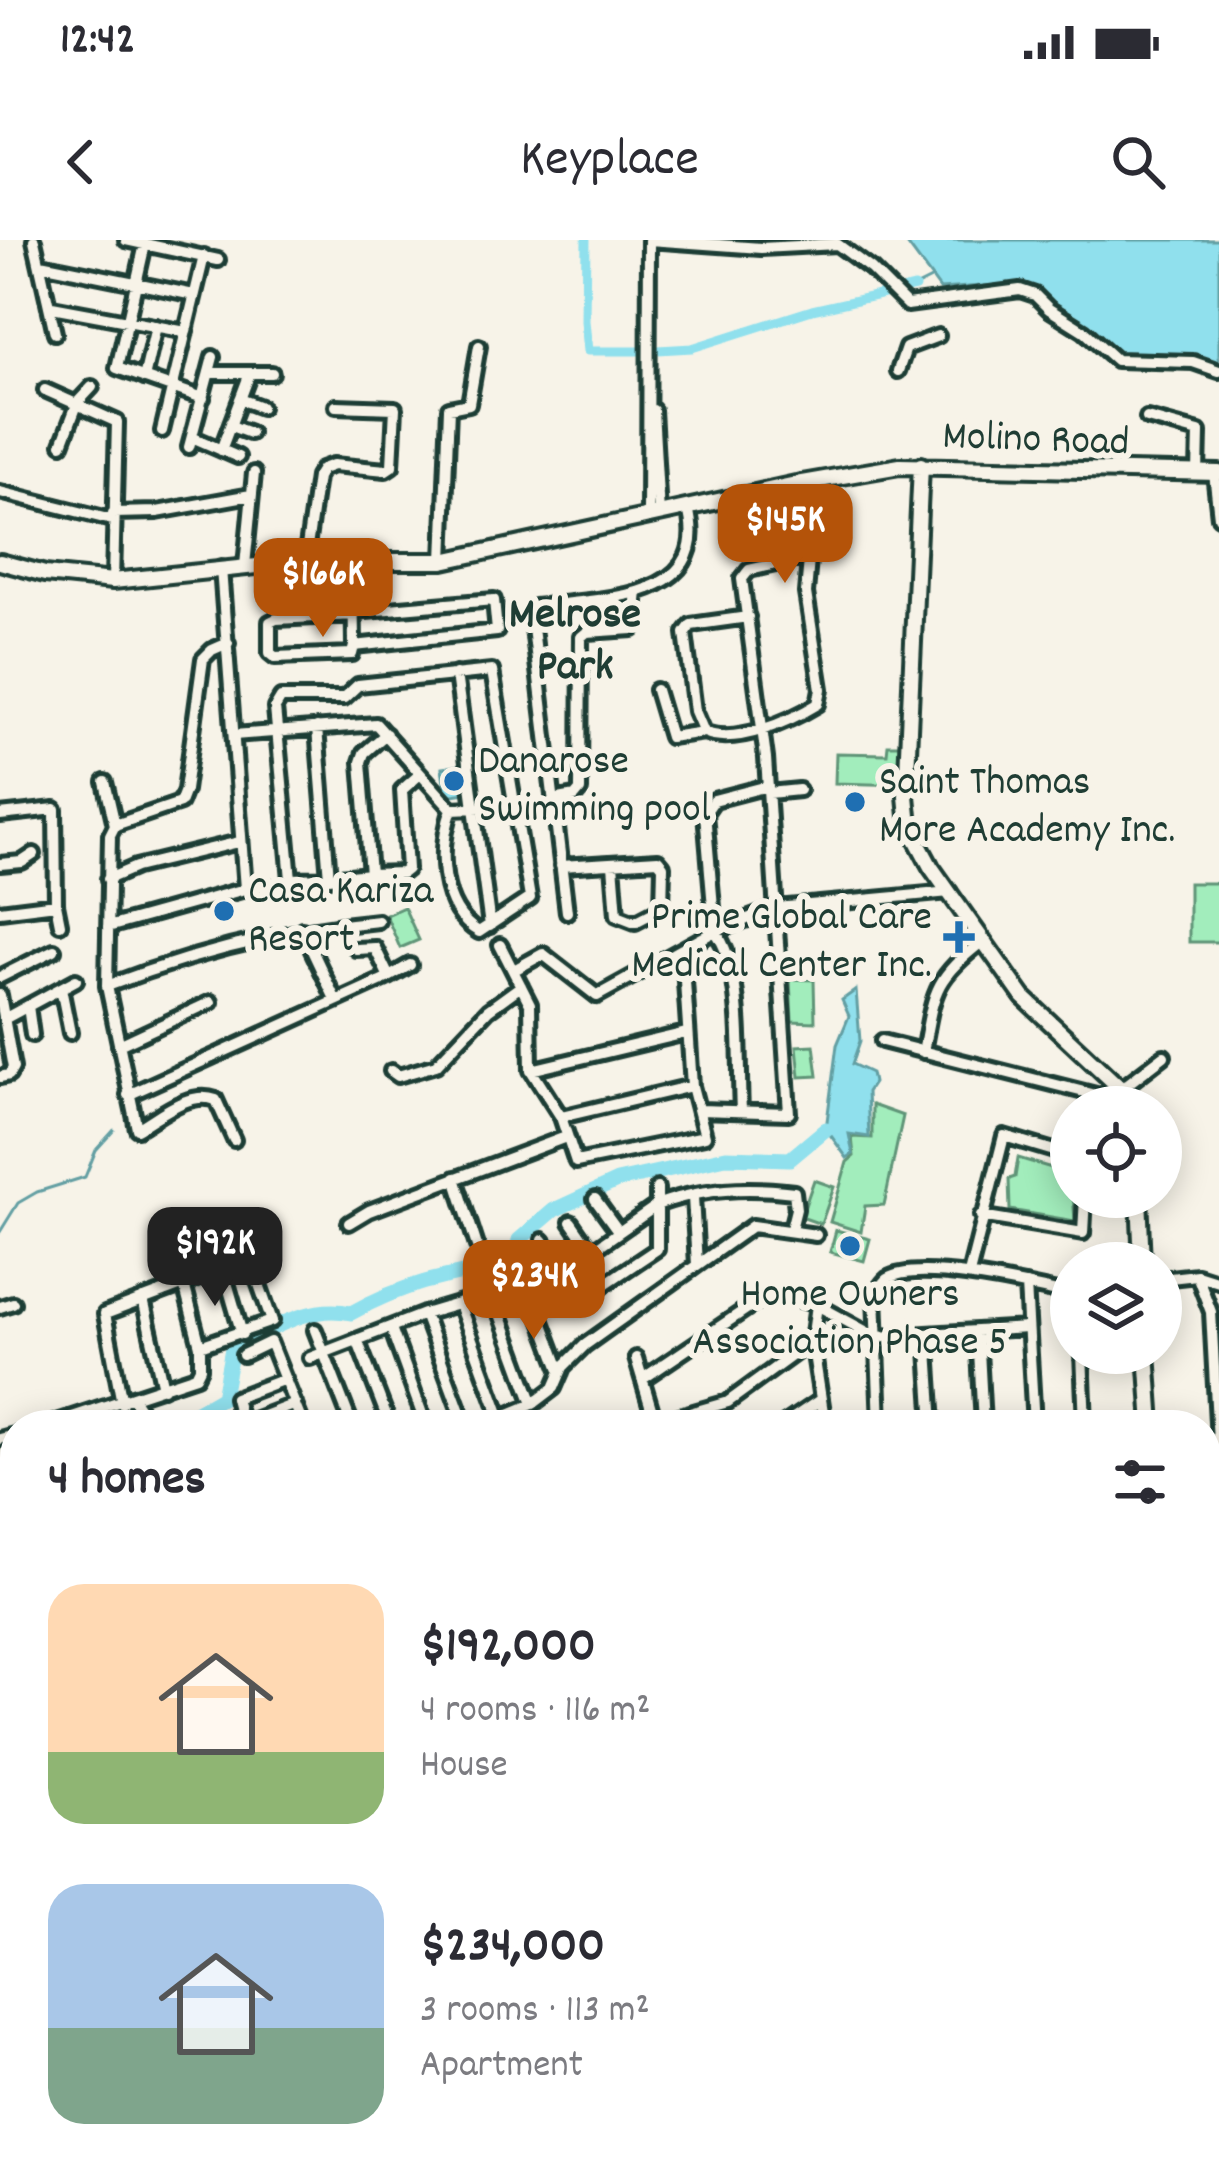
<!DOCTYPE html>
<meta charset="utf-8">
<style>
body{margin:0;font-family:Dekko,sans-serif;background:#f2f2f3;color:#2b2b33;height:100vh;display:flex;flex-direction:column;font-size:45px;white-space:nowrap}
*{box-sizing:border-box;margin:0}
p{font-size:39px;color:#7c7c81}
.icon{flex:none;width:66px;height:66px;fill:none;stroke:currentColor;stroke-width:2;stroke-linecap:round;stroke-linejoin:round}
.map{position:relative;flex:1;overflow:hidden}
.panel{position:absolute;left:0px;top:1170px;width:1221px;height:768px;display:flex;flex-direction:column;background:#fff;border-radius:48px 48px 0 0;box-shadow:0 6px 30px #0003}
.panel>*{flex:none}
.controls{position:absolute;left:1050px;top:846px;display:grid;gap:24px}
.controls a{display:grid;place-items:center;width:132px;height:132px;border-radius:50%;background:#fff;box-shadow:0 6px 30px #0003;font-size:60px}
.price{position:absolute;translate:-50% -102px;padding:0 27px;border-radius:24px;background:#b45309;color:#fff;font-size:39px;line-height:78px;filter:drop-shadow(0 3px 6px #0008)}
.price::after{content:'';position:absolute;left:50%;top:72px;width:36px;height:27px;margin-left:-18px;background:inherit;clip-path:polygon(0 0,100% 0,50% 100%)}
.price.active{background:#222;color:#fff}
ul{padding:0;list-style:none}
li{display:flex;align-items:center;gap:36px;height:300px;padding:0 48px}
li span{display:grid;place-items:center;flex:none;width:336px;height:240px;border-radius:36px;color:#555}
li>.icon{margin-inline-start:auto}
span .icon{width:144px;height:144px;fill:#fffc;stroke-width:1}
li b{font-size:51px}
h2{display:flex;justify-content:space-between;align-items:center;height:144px;padding:0 48px;font-size:51px}
.status{display:flex;justify-content:space-between;align-items:center;height:84px;padding:0 60px;background:#fff;direction:ltr}
.status svg{height:33px;fill:currentColor}
header{display:flex;justify-content:space-between;align-items:center;height:156px;padding:0 48px;background:#fff;font-size:54px;font-weight:600}
.map>svg:first-child{display:block}
.green{fill:#a2edbc;stroke:#609578;stroke-width:3}
.water{fill:#90e0ed;stroke:#639fa3;stroke-width:3}
.lines{fill:none;stroke-linecap:round;stroke-linejoin:round}
.stream{stroke:#639fa3;stroke-width:3}
.canal{stroke:#90e0ed;stroke-width:9}
.river{stroke:#90e0ed;stroke-width:15}
.minor-casing{stroke:#1f3d34;stroke-width:20}
.major-casing{stroke:#1f3d34;stroke-width:22}
.minor{stroke:#f7f3e8;stroke-width:10}
.major{stroke:#f7f3e8;stroke-width:14}
.poi-dot{fill:#1f6fb2;stroke:#f7f3e8;stroke-width:4.5}
.labels{text-anchor:middle;stroke-width:12;stroke-linejoin:round;paint-order:stroke}
.street-label{font-size:42px;fill:#1f3d34;stroke:#f7f3e8}
.poi-label{font-size:42px;fill:#1f3d34;stroke:#f7f3e8;text-anchor:start}
.neighbourhood-label{font-size:45px;font-weight:bold;fill:#1f3d34;stroke:#f7f3e8}
</style>
<div class="status"><b>12:42</b><svg viewBox="0 0 49 12"><path d="M0 12V9h3v3zM5 12V6h3v6zM10 12V3h3v9zM15 12V0h3v12zM26 1h20v11H26zM47 4h2v5h-2z"/></svg></div>
<header><svg class="icon" aria-label="back" viewBox="0 0 24 24"><path d="M15 5l-7 7 7 7"/></svg>Keyplace<svg class="icon" aria-label="search" viewBox="0 0 24 24"><circle cx="10" cy="10" r="6"/><path d="M15 15l6 6"/></svg></header>
<div class="map">
<svg width="1219" height="1938" viewBox="0 0 1219 1938">
<rect width="100%" height="100%" fill="#f7f3e8"/>
<filter id="ink" filterUnits="userSpaceOnUse"><feTurbulence type="fractalNoise" baseFrequency=".00833" numOctaves="2"/><feDisplacementMap in="SourceGraphic" scale="24" xChannelSelector="R" yChannelSelector="G"/><feConvolveMatrix kernelMatrix="1 2 1 2 8 2 1 2 1" color-interpolation-filters="sRGB"/></filter>
<g filter="url(#ink)">
<path class="green" d="M888,505H905L904,545L835,543L836,513L887,514Z
M1189,643H1219V702H1189Z
M404,667L419,700L400,708L386,675Z
M790,739L814,740L815,782L792,781Z
M814,805L818,836L800,837L797,806Z
M872,865L903,876L884,965L865,966L861,992L830,982L847,922L854,916L852,897L872,898Z
M1018,918L1055,929L1063,921L1071,926L1075,981L1010,970L1009,939L1015,937Z
M814,940L834,947L821,984L801,977Z
M836,990L870,999L864,1021L830,1012Z
M347,1923H463L466,1938H384L381,1934L371,1938H347Z"/>
<path class="water" d="M904,0H1219V126L1193,116L1117,113L1085,84L1059,71L1025,43L940,49Z
M462,525L466,553L446,556L442,528Z
M856,750L860,801L852,824L871,833L873,843L867,852L869,897L849,894L853,914L847,918L826,889L837,805L849,776L842,760Z"/>
<g class="lines">
<path class="stream" d="M915,47L931,39
M0,992L18,963L37,952L85,937L96,910L114,890
M1206,1814L1207,1755L1219,1747
M1034,1923L1038,1938"/>
<path class="canal" d="M586,0L585,81L588,111H641
M658,110L692,108L812,70L915,47"/>
<path class="river" d="M186,1185L185,1179L223,1157L232,1108C270,1091 308,1063 351,1073C408,1041 451,1035 514,1023L519,1000L554,970L617,941L726,917L790,919L826,889
M0,1421L11,1410
M1206,1450L1219,1454
M303,1938L308,1923"/>
<g class="minor-casing">
<path id="minor" d="M34,0L55,93
M126,0L218,20
M145,4L117,128L203,158
M41,24L194,55
M52,67L186,92
M898,131L906,108L938,96
M209,133H272
M144,138L156,86
M45,150L117,182L113,341
M240,159L261,167
M653,170L659,274
M1147,178L1199,192L1198,233
M231,186L250,193
M162,191L204,16
M194,198L238,217
M62,204L78,162L92,147
M189,207L213,117
M221,210L250,133
M1214,233L1219,277
M0,252L112,280
M113,273L157,272L251,255
M648,277L649,0L761,8L837,4L871,29L907,65L1020,50L1035,55L1049,69L1084,91L1116,120L1193,122L1219,131
M305,321L317,237L322,229L333,225L386,230L392,226L395,168L336,166
M443,321L449,168L469,164L479,106
M353,322L354,406L352,414L275,417L270,413V382L276,379L354,375
M245,326L254,233
M354,372L494,360L497,391L354,406
M748,377L691,385L685,393L695,471L704,492C735,506 790,481 818,464L821,449L806,353L816,241
M228,403L212,410L203,419L185,550L180,563L115,585L110,595L107,746L137,889C160,876 189,850 216,860L234,900
M456,434L490,686
M656,450L670,497L704,492
M317,488L329,638L291,639L275,468L281,458H344L358,445L492,431L530,658L479,692C439,669 438,608 452,569
M386,494L364,513L361,522L370,634L402,633L407,629L402,550L419,535
M234,495L376,484L452,569L517,566
M105,542L115,585
M769,553L799,550
M553,560L575,556L580,550L581,397L587,392L633,389L637,352
M0,575L55,569L56,664L60,684
M0,624L22,622L34,614
M561,626L658,620L663,626L662,668L635,682L617,675L613,624
M329,638L370,634
M108,639L136,627L239,602
M245,649L266,645
M0,671L56,664
M567,672L531,371L535,367C597,358 713,363 688,268
M108,687L245,649L221,328
M302,689L336,761
M500,705L530,764L531,830L561,877L576,922L705,896L692,846L683,711
M514,730L543,714L597,756L715,691L777,668L950,652
M0,737L54,710
M389,737L410,725
M107,746C196,712 283,690 378,681
M61,748L70,793
M0,755L13,828L9,835L0,837
M28,766L32,795
M4,779L76,740
M882,801L1100,856L1121,849L1164,816
M119,805L211,762
M923,812C934,752 933,739 983,701
M531,830L686,793
M391,831L398,836L436,825L488,770L521,746
M128,855L389,737L375,708L356,709
M700,870L789,873L766,518L742,339L749,330L811,316
M741,870C738,819 745,731 715,691L705,573L714,560L768,546
M561,877L692,846
M455,938L477,1006
M693,957L697,1025
M595,959L619,992
M981,976L1083,993L1085,957
M571,982L591,1011
M349,983L369,971L566,897
M543,1000L564,1031
M223,1029L242,1094
M559,1034L572,1066L657,1009V948
M969,1034L1004,896L1071,916
M1197,1035L1211,1072L1219,1220
M1161,1039L1197,1035L1219,1042
M184,1044L200,1106
M528,1044L561,1132
M1026,1045L1034,1185
M493,1055L533,1164
M143,1059L163,1148
M459,1064L500,1176
M817,1065L812,1101L825,1185
M0,1067L13,1063
M424,1074L465,1185
M391,1088L426,1185
M315,1090L352,1185
M978,1092L983,1185
M927,1094L933,1185
M358,1102L390,1185
M1082,1113L1085,1185
M243,1115L270,1102L303,1185
M310,1118L424,1074L559,1034L659,964C703,948 749,946 794,952L796,969L791,989
M636,1118L656,1185
M644,1138L764,1057L788,1056L817,1065L876,1097L1027,1088
M133,1159L150,1185
M48,1185L196,1136L200,1128V1106L272,1081L250,1019L105,1074L122,1163
M240,1185L295,1164
M242,1185L235,1158L285,1139
M483,1185L533,1164L554,1148L563,1127L585,1105L752,986L816,995
M648,1185L728,1162L812,1101
M783,1185L820,1160
M880,1185L875,1055C879,1049 882,1043 887,1039C918,1019 1034,1047 1071,1055
M0,1199L15,1195
M1206,1232L1219,1230
M0,1240L15,1266
M0,1298L15,1287
M0,1314L15,1334
M0,1366L15,1386
M0,1384L15,1402
M1206,1419L1219,1416
M0,1483L15,1499
M0,1570L15,1556
M0,1593L10,1602L15,1617
M1206,1665L1219,1695
M0,1679L12,1708L15,1706
M1206,1714L1219,1708
M1206,1886L1219,1906
M138,1923L150,1938
M187,1923L199,1938
M390,1923L404,1938
M587,1923L601,1938
M641,1923L654,1938
M839,1923L844,1938
M981,1923L986,1930
M1060,1923L1069,1938
M1139,1923L1148,1938
M1183,1923L1192,1938
M0,1924L15,1851
M214,1938L223,1923
M329,1938V1923
M487,1938L527,1923
M560,1938L573,1923
M764,1938L804,1923"/>
</g>
<g class="major-casing">
<path id="major" d="M921,225L906,556L909,586L931,627L1023,757L1121,849L1131,867
M0,322L45,334L113,341L305,321H443L796,244L900,226L1219,233
M1139,957L1142,1023
M1147,1113L1152,1185
M1206,1502L1219,1537"/>
</g>
<use href="#minor" class="minor"/>
<use href="#major" class="major"/>
</g>
</g>
<g class="poi-dot">
<circle cx="454" cy="541" r="12"/>
<circle cx="855" cy="562" r="12"/>
<circle cx="224" cy="671" r="12"/>
<path d="M953 679h12v12h12v12h-12v12h-12v-12h-12v-12h12z"/>
<circle cx="850" cy="1006" r="12"/>
</g>
<g class="labels">
<g class="street-label">
<text transform="translate(1036 195) rotate(2)" y="15">Molino Road</text>
</g>
<g class="poi-label">
<text x="478" y="532">Danarose<tspan x="478" dy="48">Swimming pool</tspan></text>
<text x="879" y="553">Saint Thomas<tspan x="879" dy="48">More Academy Inc.</tspan></text>
<text x="248" y="662">Casa Kariza<tspan x="248" dy="48">Resort</tspan></text>
<text x="932" y="688" text-anchor="end">Prime Global Care<tspan x="932" dy="48">Medical Center Inc.</tspan></text>
<text x="850" y="1065" text-anchor="middle">Home Owners<tspan x="850" dy="48">Association Phase 5</tspan></text>
</g>
<g class="neighbourhood-label">
<text x="575" y="386">Melrose<tspan x="575" dy="52">Park</tspan></text>
</g>
</g>
</svg>
<div class="controls">
<a><svg class="icon" aria-label="locate" viewBox="0 0 24 24"><circle cx="12" cy="12" r="6"/><path d="M12 2v4M12 18v4M2 12h4M18 12h4"/></svg></a>
<a><svg class="icon" aria-label="layers" viewBox="0 0 24 24"><path d="M12 4l9 5-9 5-9-5zM3 14l9 5 9-5"/></svg></a>
</div>
<b class="price" style="left:785px;top:346px">$145K</b>
<b class="price" style="left:323px;top:400px">$166K</b>
<b class="price active" style="left:215px;top:1069px">$192K</b>
<b class="price" style="left:534px;top:1102px">$234K</b>
<section class="panel">
<h2>4 homes<svg class="icon" aria-label="filters" viewBox="0 0 24 24"><path d="M4 7h16M4 17h16"/><circle cx="9" cy="7" r="2"/><circle cx="15" cy="17" r="2"/></svg></h2>
<ul>
<li><span style="background:linear-gradient(#ffd9b3 70%,#8fb573 0)"><svg class="icon" aria-label="home" viewBox="0 0 24 24"><path d="M3 11l9-7 9 7M6 9v11h12V9"/></svg></span><div><b>$192,000</b><p>4 rooms · 116 m²</p><p>House</p></div></li>
<li><span style="background:linear-gradient(#a9c7e8 60%,#7fa58c 0)"><svg class="icon" aria-label="home" viewBox="0 0 24 24"><path d="M3 11l9-7 9 7M6 9v11h12V9"/></svg></span><div><b>$234,000</b><p>3 rooms · 113 m²</p><p>Apartment</p></div></li>
</ul>
</section>
</div>
